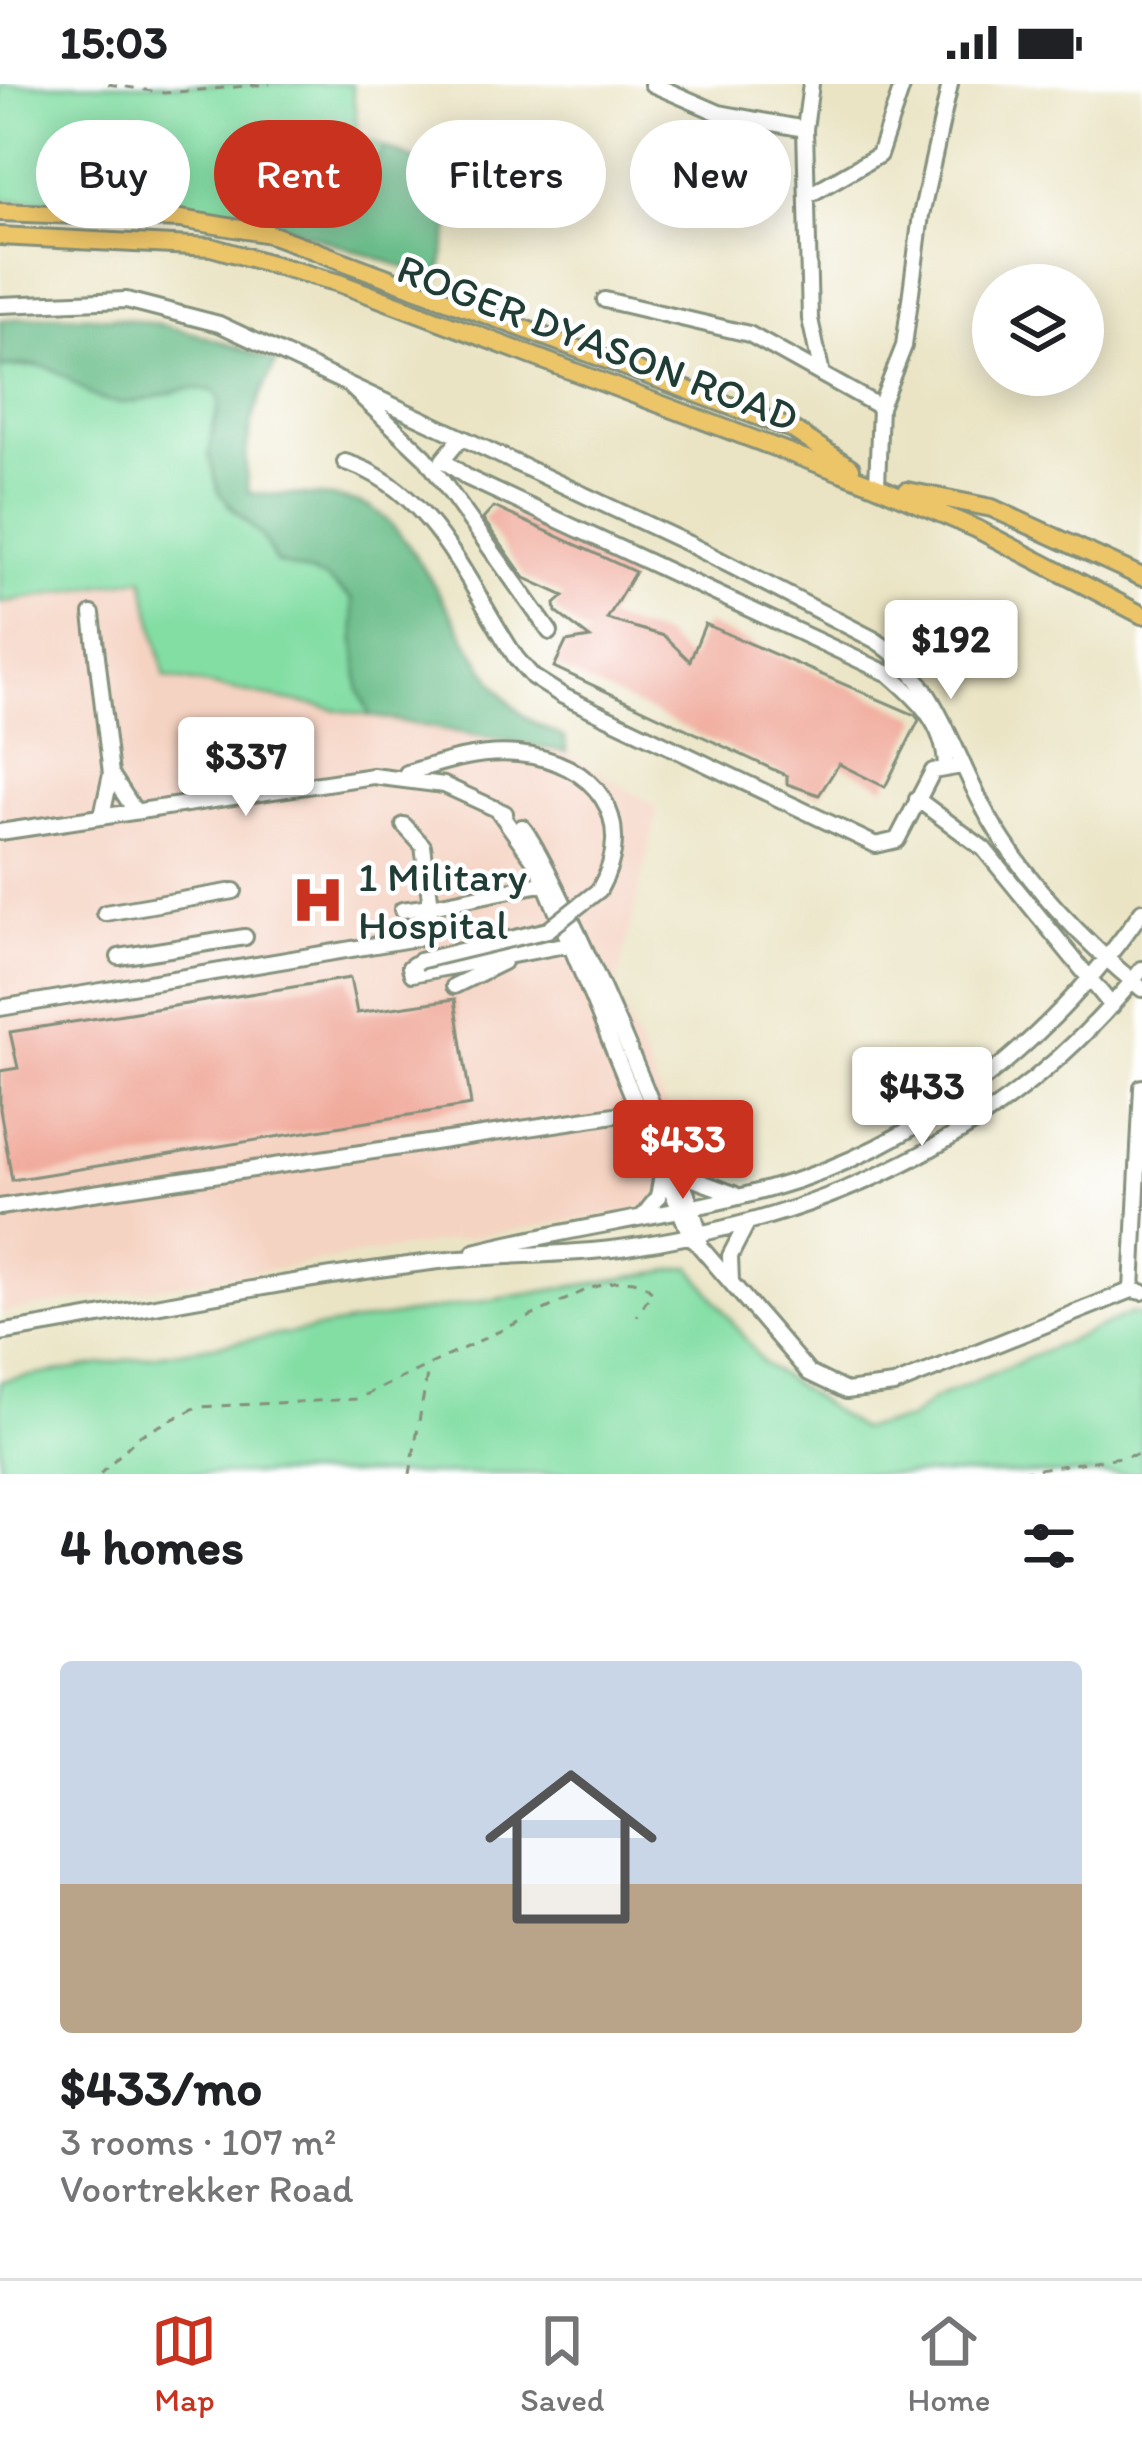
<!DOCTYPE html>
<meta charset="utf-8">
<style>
body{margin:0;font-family:Itim,sans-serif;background:#f2f2f2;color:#202124;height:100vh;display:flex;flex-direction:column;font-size:45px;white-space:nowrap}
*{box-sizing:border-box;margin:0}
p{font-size:39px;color:#757577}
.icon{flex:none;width:66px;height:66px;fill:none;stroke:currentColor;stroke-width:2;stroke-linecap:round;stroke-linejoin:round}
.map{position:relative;height:1390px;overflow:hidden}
.details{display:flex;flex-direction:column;background:#fff;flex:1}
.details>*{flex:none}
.top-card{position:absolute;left:36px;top:36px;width:1071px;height:108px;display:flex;gap:24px}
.buttons{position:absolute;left:972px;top:180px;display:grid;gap:24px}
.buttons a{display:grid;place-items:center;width:132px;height:132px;border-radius:50%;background:#fff;box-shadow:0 6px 30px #0003;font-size:60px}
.price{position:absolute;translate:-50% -102px;padding:0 27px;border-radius:12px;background:#fff;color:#222;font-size:39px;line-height:78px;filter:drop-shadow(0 3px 6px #0008)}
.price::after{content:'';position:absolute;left:50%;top:72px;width:36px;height:27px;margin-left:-18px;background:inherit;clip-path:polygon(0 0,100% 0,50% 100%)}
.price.active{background:#c8321e;color:#fff}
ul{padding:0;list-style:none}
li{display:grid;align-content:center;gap:24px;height:636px;padding:0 60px}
li span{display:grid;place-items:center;height:372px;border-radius:12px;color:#555}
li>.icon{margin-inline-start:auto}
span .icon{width:216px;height:216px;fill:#fffc;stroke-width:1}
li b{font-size:51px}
h2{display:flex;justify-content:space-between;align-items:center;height:144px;padding:0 60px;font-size:51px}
.tag{padding:0 42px;border-radius:54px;background:#fff;box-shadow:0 6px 30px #0003;font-size:42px;line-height:108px}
.tag.active{background:#c8321e;color:#fff}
.status{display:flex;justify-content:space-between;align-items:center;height:84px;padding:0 60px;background:#fff;direction:ltr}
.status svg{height:33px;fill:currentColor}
.tab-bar{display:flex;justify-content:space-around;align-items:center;height:168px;border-top:3px solid #e0e0e0;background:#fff;font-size:33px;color:#757577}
.tab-bar a{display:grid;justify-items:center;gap:6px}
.tab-bar .active{color:#c8321e}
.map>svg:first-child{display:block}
.built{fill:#f5d3c2}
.green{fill:#83dea4;stroke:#518e6c;stroke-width:3}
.forest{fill:#6abd8a;stroke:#447d5f;stroke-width:3}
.building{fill:#f0a99a}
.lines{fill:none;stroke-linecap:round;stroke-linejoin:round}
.minor-casing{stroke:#84907c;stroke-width:20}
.major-casing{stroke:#84907c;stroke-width:22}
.path{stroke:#84907c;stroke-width:3;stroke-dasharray:9 9;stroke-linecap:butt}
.minor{stroke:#fff;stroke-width:14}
.major{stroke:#edc569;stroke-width:16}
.minor-bridge-casing{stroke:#84907c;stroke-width:20;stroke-linecap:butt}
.minor-bridge{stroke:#fff;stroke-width:14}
.labels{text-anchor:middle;stroke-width:9;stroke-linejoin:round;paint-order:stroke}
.street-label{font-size:42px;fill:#1f3d34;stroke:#fff}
.poi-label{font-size:42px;fill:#1f3d34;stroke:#fff;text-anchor:start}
</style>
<div class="status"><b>15:03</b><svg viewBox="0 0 49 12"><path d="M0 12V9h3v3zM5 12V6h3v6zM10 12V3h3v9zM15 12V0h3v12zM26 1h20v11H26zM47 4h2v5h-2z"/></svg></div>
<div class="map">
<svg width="1142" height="1390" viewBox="0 0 1142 1390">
<rect width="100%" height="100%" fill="#fff"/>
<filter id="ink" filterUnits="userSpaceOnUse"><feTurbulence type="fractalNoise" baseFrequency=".00833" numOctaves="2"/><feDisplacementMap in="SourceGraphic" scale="24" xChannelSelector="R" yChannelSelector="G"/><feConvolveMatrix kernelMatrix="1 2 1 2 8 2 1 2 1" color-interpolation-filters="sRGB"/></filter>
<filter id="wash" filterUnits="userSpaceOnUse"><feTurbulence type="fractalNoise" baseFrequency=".004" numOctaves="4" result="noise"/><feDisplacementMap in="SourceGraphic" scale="48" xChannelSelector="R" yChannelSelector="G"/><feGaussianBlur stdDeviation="2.7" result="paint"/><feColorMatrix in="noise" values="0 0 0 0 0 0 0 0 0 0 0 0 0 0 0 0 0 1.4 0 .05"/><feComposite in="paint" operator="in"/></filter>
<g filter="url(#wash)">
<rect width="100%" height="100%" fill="#eae4c4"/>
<path class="built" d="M144,494L166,593L566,668L658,724L615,909L691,1077L643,1125L0,1229V519Z"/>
<path class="green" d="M0,0H352L358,53L385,64C367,86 376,117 353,133C323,133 304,117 274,116L257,133L168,119L0,116Z
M55,282L93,311L193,303L216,308L220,317L211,349L228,421L263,454L276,478L325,494L352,515L359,606L370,632L165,593L143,494L0,519V283Z
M691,1183L763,1279L860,1345L909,1336L932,1316L1132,1229L1142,1232V1390H0V1297Z"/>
<path class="forest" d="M385,64L460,93L439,195L257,133L282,112L319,130L359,131C373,108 366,84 385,64Z
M57,231C136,231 204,247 276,279C255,316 239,366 249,409C286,413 334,407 369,423C420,448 472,591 524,632C535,641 552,647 565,654L566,668L370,632L359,606L352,515L325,494L276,478L263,454L219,409L209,370L220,317L216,308C181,295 149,324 113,318C66,311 74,271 0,283V236Z"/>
<g id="blocks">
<path class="building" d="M494,423L635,488L607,535L664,552L690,577L705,540L915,631L919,636L885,703L839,680L819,711L787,700V692L554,583L566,558L590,554L556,528L555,520L564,512L525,494L483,435Z
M350,894L357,929L455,915L471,1021L12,1096L0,1025V987L18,984L10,948Z"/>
</g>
</g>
<g filter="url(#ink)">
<use href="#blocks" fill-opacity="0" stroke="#84907c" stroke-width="3"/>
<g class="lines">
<g class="minor-casing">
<path id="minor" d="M652,0L719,29L805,45
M811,0L805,45L810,235L821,286
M809,111L879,71L903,0
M605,216L749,250L880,323
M0,221L126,216L219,240L689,460L875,556C939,598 952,668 988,732C1025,797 1084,858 1142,905
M351,303L425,373L550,548
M461,354L443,376L468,394L889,590C918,615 944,639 946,681
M345,378C433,404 469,504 517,575L533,593L563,612L876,761L897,756L933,687L962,682
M877,401L880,323L904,262L921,131L950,0
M92,530L111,690L102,732
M407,689C442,678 480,666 518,670C595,677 639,735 599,806
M111,690L135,727
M917,715L984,765L1112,922
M497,725L538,782L690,1151L809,1289L846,1307L894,1301L1132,1206
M522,743C549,771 700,1121 700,1156
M0,748L373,692L444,701L505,729
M402,826L431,822L423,762L404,741
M105,829L234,807
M119,873L245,853
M419,877L410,883L412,890L570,860
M454,902L503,878
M0,924L417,854L428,844L431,822L551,798
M1142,1003L1132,1206L1142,1208
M677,1089L734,1110
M0,1123L648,1026
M643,1132L658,1113L662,1090
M474,1168C571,1143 672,1132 769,1105C923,1062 1052,956 1142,827
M731,1197L730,1172L746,1141
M0,1249C146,1225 292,1195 439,1177C499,1170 560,1172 620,1164C827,1135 1011,1051 1142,885"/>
</g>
<g class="major-casing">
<path id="major" d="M0,128L181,135L270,150L792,345L851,384
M0,152L211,163L339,199L872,400L977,445L1142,531
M907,407L992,424L1142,493"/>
</g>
<path class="path" d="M108,0L164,9L270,0
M100,1390L139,1352L197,1323L357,1315L588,1205C610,1199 636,1188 652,1208L637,1232
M410,1390L428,1285
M1003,1390L1142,1370"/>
<use href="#minor" class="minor"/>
<use href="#major" class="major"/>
<g class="minor-bridge-casing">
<path id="minor-bridge" d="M419,877L548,846L599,806"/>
</g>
<use href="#minor-bridge" class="minor-bridge"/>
</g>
</g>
<defs>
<g id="hospital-bare" transform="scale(4.14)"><path d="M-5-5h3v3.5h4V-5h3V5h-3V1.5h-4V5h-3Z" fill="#c8321e" stroke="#fff" stroke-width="2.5" paint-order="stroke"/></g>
</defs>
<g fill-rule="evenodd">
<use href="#hospital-bare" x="318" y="816"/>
</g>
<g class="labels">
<g class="street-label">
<text transform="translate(598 258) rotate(21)" y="15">ROGER DYASON ROAD</text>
</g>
<g class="poi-label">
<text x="358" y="807">1 Military<tspan x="358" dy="48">Hospital</tspan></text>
</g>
</g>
</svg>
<div class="buttons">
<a><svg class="icon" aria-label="layers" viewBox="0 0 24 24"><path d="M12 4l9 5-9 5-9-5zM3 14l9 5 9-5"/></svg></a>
</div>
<b class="price" style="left:951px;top:618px">$192</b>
<b class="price" style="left:246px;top:735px">$337</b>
<b class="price" style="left:922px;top:1065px">$433</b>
<b class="price active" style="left:683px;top:1118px">$433</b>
<div class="top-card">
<a class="tag">Buy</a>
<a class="tag active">Rent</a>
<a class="tag">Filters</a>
<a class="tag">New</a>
</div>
</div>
<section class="details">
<h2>4 homes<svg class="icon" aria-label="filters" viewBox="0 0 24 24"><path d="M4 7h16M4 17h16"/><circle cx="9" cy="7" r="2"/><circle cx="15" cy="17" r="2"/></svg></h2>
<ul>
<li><span style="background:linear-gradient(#c9d6e8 60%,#b9a48a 0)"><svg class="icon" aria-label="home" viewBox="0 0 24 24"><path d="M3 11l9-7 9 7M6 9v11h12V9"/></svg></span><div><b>$433/mo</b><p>3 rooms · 107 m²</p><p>Voortrekker Road</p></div></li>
</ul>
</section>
<nav class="tab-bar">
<a class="active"><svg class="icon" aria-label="map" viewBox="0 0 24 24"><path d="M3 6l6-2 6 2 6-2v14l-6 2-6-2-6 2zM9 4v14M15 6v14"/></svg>Map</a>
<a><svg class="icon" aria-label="saved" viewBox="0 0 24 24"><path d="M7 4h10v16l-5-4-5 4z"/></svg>Saved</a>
<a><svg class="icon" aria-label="home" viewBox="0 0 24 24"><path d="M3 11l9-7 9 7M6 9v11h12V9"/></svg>Home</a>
</nav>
